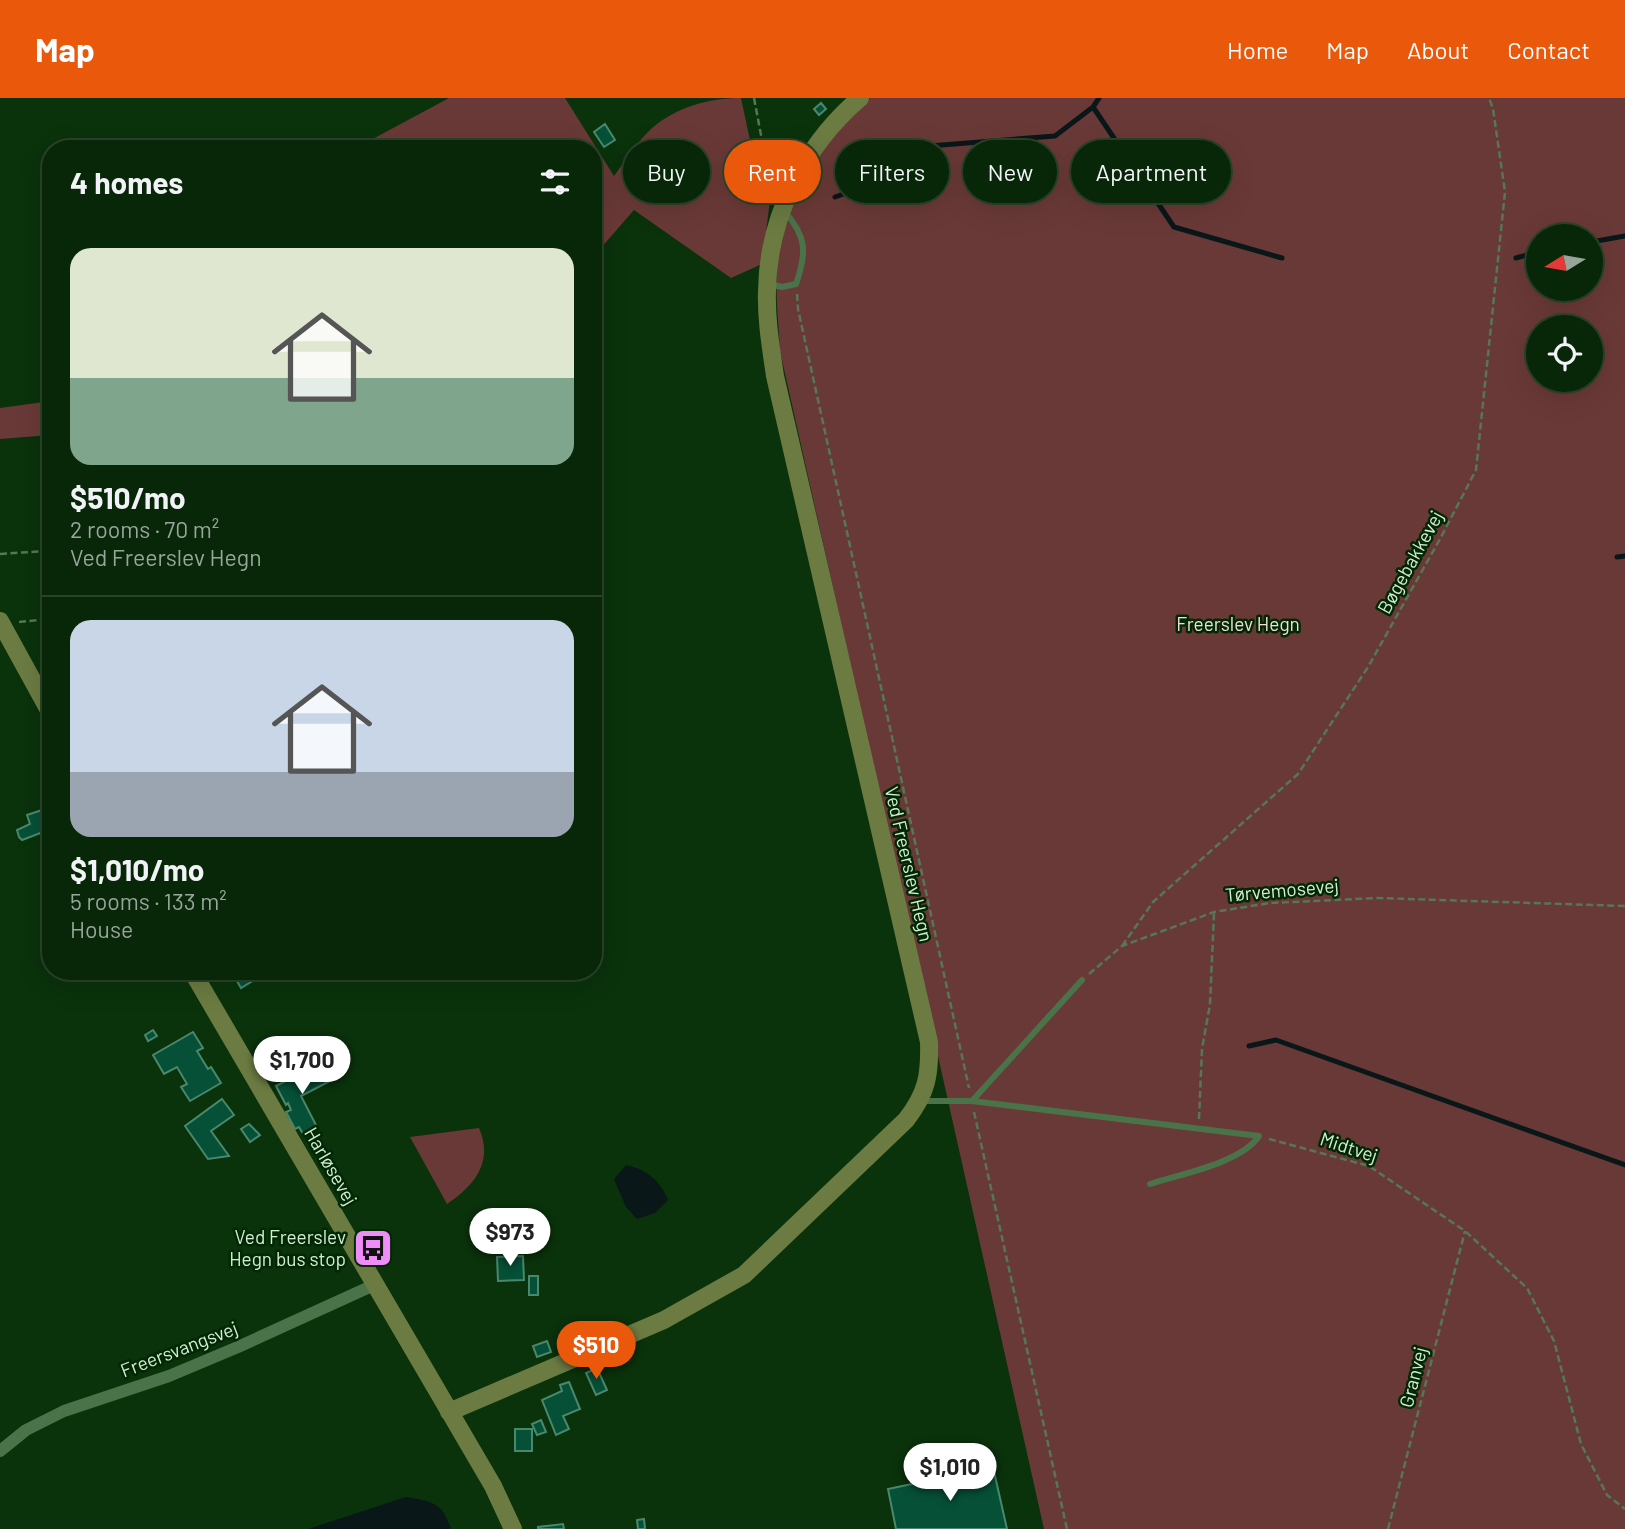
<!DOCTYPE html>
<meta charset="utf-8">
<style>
body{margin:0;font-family:Barlow,sans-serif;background:#163216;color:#f1f3f6;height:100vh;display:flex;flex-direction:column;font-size:26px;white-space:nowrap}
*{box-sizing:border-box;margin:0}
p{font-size:23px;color:#98a59c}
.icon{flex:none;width:38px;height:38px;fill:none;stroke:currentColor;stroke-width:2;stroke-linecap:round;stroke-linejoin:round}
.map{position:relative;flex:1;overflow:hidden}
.sheet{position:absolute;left:42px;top:42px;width:560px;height:840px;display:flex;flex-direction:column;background:#082608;border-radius:28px;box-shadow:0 7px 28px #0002,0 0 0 2px #294329}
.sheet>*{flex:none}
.top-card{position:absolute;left:623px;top:42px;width:665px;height:63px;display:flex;gap:14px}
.needle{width:46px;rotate:259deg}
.tools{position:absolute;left:1526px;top:126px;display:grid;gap:14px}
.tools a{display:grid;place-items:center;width:77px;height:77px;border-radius:50%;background:#082608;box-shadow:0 7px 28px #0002,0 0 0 2px #294329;font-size:35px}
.price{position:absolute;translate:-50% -60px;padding:0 16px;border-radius:24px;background:#fff;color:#222;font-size:23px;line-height:46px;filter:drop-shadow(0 2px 4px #0008)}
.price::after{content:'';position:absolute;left:50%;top:42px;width:21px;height:16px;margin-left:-10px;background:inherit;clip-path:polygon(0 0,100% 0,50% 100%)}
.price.current{background:#ea580c;color:#fff}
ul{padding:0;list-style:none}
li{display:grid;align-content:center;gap:14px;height:371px;padding:0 28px}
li+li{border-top:2px solid #294329}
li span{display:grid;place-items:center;height:217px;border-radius:21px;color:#555}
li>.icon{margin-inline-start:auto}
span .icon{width:126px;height:126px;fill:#fffc;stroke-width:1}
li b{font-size:30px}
h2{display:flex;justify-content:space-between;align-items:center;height:84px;padding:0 28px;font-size:30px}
.chip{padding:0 24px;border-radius:32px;background:#082608;box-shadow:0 7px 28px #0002,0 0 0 2px #294329;font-size:24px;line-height:63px}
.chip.current{background:#ea580c;color:#fff}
header{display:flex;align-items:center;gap:42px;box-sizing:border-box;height:98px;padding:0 35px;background:#ea580c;color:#fff}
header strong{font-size:33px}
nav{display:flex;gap:38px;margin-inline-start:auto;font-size:24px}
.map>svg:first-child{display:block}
.green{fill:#693937;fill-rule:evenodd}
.water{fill:#091718}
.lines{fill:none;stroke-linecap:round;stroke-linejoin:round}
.stream{stroke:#091718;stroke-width:5}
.building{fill:#065037;stroke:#49886c;stroke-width:2}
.path{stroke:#575;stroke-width:2.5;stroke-dasharray:7 3.5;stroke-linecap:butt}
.lane{stroke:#4a7349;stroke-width:6}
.street{stroke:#4a7349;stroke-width:12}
.secondary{stroke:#6b7b42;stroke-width:18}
.labels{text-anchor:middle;stroke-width:5;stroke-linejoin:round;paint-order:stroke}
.street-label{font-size:19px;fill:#d5ecd4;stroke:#002802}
.park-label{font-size:19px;fill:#f3dcda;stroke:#002802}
.poi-label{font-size:19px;fill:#d5ecd4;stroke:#002802;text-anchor:end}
</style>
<header>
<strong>Map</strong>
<nav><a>Home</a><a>Map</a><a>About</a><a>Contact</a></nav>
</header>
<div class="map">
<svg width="1625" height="1431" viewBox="0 0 1625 1431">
<rect width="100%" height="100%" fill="#0a320b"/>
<path class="green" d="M449,0H565L614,78C625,63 637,44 651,31C676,9 709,0 741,0L757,75L770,102L762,166L731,180L634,112L600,151L593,149V51H354Z
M870,0H1625V1431H1044L780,253C779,227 775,199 777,172C784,108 820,42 870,0ZM1538,138H1591V191H1538ZM1538,229H1591V282H1538Z
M51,303V337L0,341V310Z
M479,1030C494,1064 474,1088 447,1106L410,1039Z"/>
<path class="water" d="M626,1067C647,1072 660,1082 668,1102L655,1115L637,1121L626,1109L614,1081Z
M406,1399C432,1403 443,1405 451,1431H308Z"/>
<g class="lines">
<path class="stream" d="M1093,9L1174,129L1282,160
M835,99L858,91L929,48L1055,38L1093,9L1099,0
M1591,144L1625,138
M1516,160L1538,154
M1617,459L1625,458
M1249,948L1276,942L1625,1067"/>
</g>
<path class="building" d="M821,5L826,11L819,17L814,11Z
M605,26L615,42L604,49L594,34Z
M48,710L51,719V731L22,742L19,739L17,732L30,726L27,717Z
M262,873L264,876L241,890L233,876L237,873Z
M153,932L157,938L148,943L145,937Z
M193,934L203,950L197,953L208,971L211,969L221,985L190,1003L181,989L187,986L177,969L164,976L153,957Z
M334,960L339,970L333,973L328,964Z
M320,965L330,983L301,998L317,1029L303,1036L299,1029L295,1031L286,1014L291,1012L288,1005L286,1007L276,988Z
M222,1001L234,1017L211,1033L229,1058L208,1061L185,1028Z
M249,1026L260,1037L250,1044L241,1031Z
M523,1158L524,1182L498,1183L497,1159Z
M529,1178H538V1197H529Z
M547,1243L551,1254L537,1259L533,1248Z
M597,1270L607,1292L596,1297L586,1275Z
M569,1284L580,1311L563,1318L569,1331L556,1337L542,1302L562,1293L560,1287Z
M541,1322L546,1334L537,1337L532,1326Z
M515,1331H532V1353H515Z
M993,1369L1007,1431H896L888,1391Z
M644,1421L645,1431H638L637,1422Z
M563,1426L564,1431H538V1429Z"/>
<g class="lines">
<path class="path" d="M754,0L768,74L774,89
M797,196L798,211L969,990
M0,456L45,453
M19,524L51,521
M42,630L51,646
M1122,848L1153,804L1298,676L1368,569L1440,441L1476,372L1505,94L1493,11L1489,0
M1089,876L1122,848L1214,814L1270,805L1378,800L1625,808
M974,1014L1067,1431
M1199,1021L1202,951L1210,906L1214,815
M1269,1041L1369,1068L1465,1133L1527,1190L1554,1243L1581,1346L1607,1397L1625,1411
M1388,1431L1465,1133"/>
<path class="lane" d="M769,186L782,189L796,186C807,155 807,138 784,113
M922,1003H972L1259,1038C1241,1065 1181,1076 1150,1086
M972,1003L1082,882"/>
<path class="street" d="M0,1353L26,1332L64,1313L169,1278L238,1249L374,1187"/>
<path class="secondary" d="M0,523L51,616
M192,873L493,1388L513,1431
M449,1314L664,1222L744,1177L906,1022C927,995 930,977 929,944L775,278C771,250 766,222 767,193C768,119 804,48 860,0"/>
</g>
<defs>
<g id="bus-square" transform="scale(2.0125)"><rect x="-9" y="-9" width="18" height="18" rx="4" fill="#ee8cf8" stroke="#002802"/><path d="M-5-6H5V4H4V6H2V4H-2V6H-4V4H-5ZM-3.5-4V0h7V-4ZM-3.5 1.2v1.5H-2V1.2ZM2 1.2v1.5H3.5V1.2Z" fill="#111"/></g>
</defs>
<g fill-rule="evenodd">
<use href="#bus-square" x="373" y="1150"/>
</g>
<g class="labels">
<g class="street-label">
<text transform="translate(1410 464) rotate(-61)" y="7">Bøgebakkevej</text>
<text transform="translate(909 766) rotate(77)" y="7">Ved Freerslev Hegn</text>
<text transform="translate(1282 792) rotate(-5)" y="7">Tørvemosevej</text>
<text transform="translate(1349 1049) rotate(18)" y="7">Midtvej</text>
<text transform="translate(331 1068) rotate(60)" y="7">Harløsevej</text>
<text transform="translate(179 1251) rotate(-21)" y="7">Freersvangsvej</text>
<text transform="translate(1413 1279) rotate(-76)" y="7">Granvej</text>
</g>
<g class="park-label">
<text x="1238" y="533">Freerslev Hegn</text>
</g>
<g class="poi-label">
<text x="346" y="1146">Ved Freerslev<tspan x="346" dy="22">Hegn bus stop</tspan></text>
</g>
</g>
</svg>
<div class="tools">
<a><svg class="needle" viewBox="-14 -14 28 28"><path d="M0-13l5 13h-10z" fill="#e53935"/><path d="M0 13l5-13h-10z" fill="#98a59c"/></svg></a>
<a><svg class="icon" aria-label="locate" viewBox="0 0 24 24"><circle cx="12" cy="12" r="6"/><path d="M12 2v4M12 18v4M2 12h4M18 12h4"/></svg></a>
</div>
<b class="price" style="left:302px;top:998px">$1,700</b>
<b class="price" style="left:510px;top:1170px">$973</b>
<b class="price current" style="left:596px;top:1283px">$510</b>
<b class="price" style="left:950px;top:1405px">$1,010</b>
<div class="top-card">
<a class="chip">Buy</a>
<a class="chip current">Rent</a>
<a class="chip">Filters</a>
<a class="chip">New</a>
<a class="chip">Apartment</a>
</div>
<section class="sheet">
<h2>4 homes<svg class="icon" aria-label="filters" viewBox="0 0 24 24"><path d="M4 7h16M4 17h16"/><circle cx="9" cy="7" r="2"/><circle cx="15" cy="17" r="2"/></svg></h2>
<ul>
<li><span style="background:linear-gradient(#dfe7d0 60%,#7fa58c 0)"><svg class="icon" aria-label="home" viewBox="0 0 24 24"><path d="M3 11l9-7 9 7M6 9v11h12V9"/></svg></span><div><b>$510/mo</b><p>2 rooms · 70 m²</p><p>Ved Freerslev Hegn</p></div></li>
<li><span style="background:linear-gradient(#c9d6e8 70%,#9aa5b1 0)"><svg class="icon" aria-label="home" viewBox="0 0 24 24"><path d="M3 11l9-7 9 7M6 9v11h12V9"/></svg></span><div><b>$1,010/mo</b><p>5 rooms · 133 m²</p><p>House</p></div></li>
</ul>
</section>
</div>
